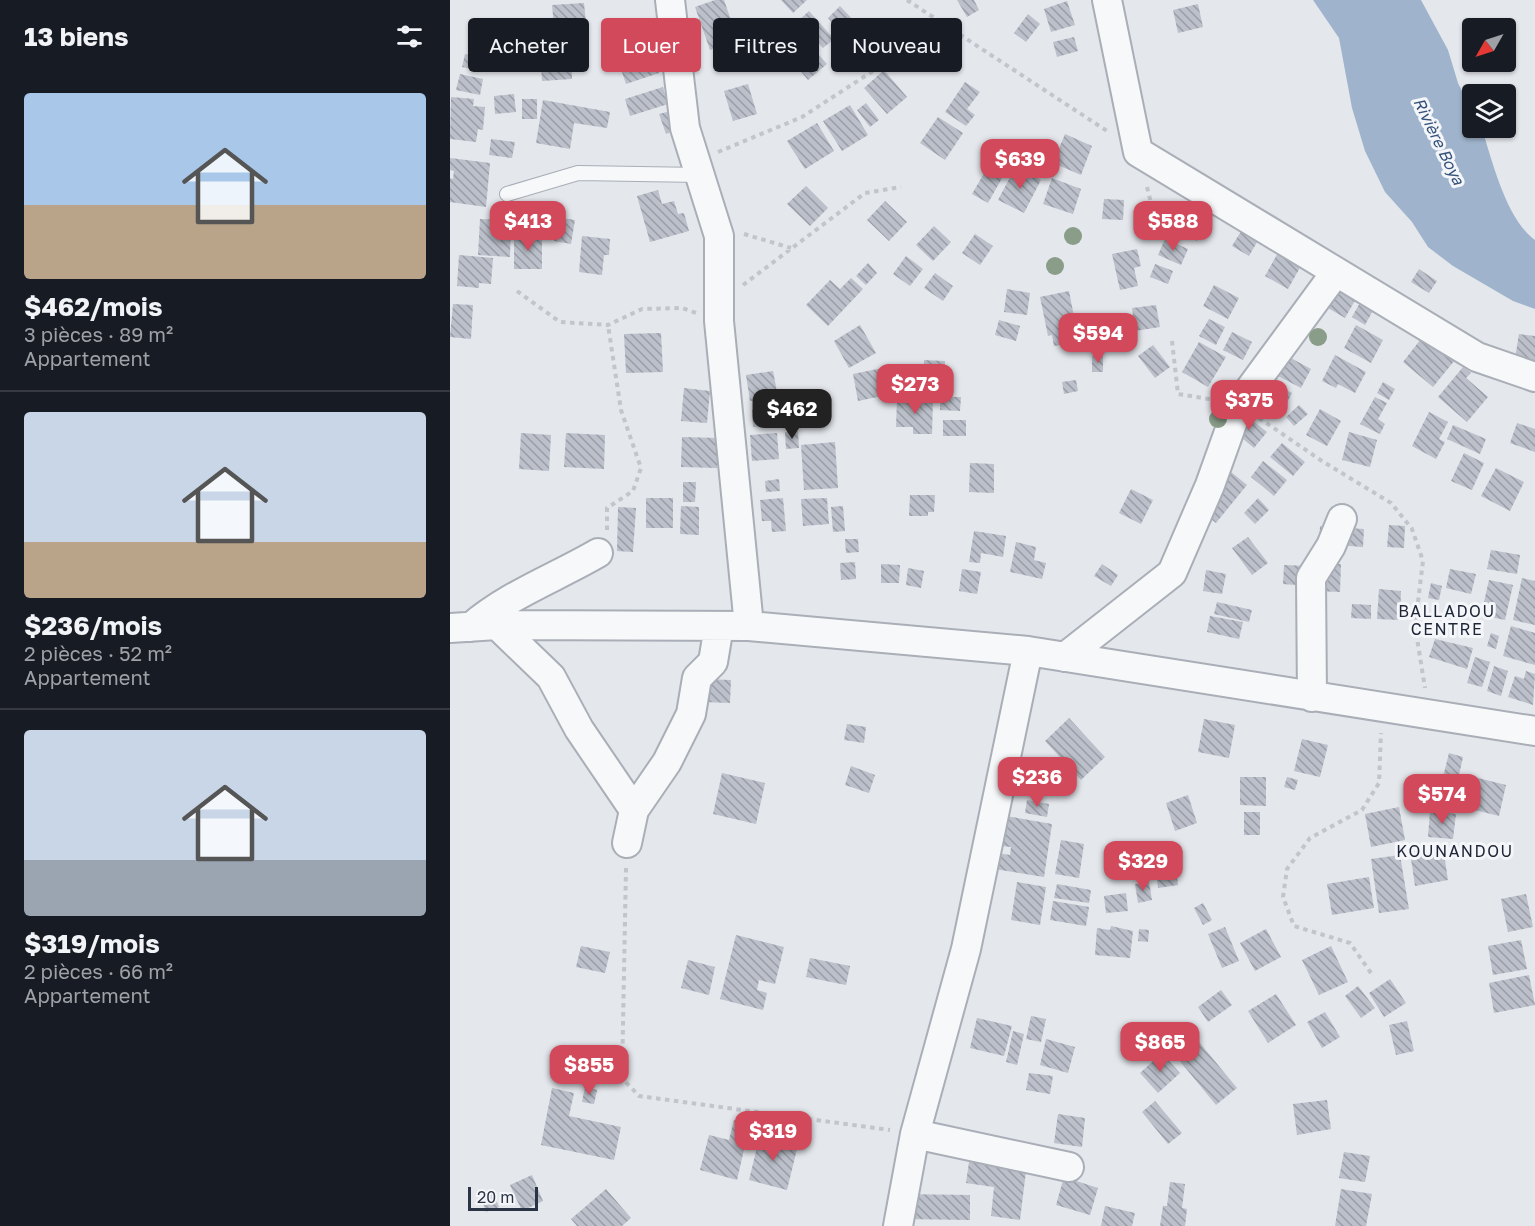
<!DOCTYPE html>
<html lang="fr">
<meta charset="utf-8">
<style>
body{margin:0;font-family:"Golos Text",sans-serif;background:#20242c;color:#f1f3f6;height:100vh;display:flex;flex-direction:column;font-size:22px;white-space:nowrap}
*{box-sizing:border-box;margin:0}
p{font-size:20px;color:#9ea1a6}
.icon{flex:none;width:33px;height:33px;fill:none;stroke:currentColor;stroke-width:2;stroke-linecap:round;stroke-linejoin:round}
.map{position:relative;flex:1;overflow:hidden}
.drawer{display:flex;flex-direction:column;background:#171b24;width:450px}
.drawer>*{flex:none}
.hud{position:absolute;left:18px;top:18px;width:570px;height:54px;display:flex;gap:12px}
.needle{width:39px;rotate:231deg}
.controls{position:absolute;left:1012px;top:18px;display:grid;gap:12px}
.controls a{display:grid;place-items:center;width:54px;height:54px;border-radius:6px;background:#171b24;box-shadow:0 2px 4px #0004;font-size:30px}
.scale{position:absolute;left:18px;bottom:15px;width:70px;box-sizing:border-box;padding-left:6px;border:3px solid #2b3445;border-top:0;font-size:16px;line-height:21px;white-space:nowrap;color:#2b3445;-webkit-text-stroke:4px #f4f6f9;paint-order:stroke}
.price{position:absolute;translate:-50% -51px;padding:0 14px;border-radius:12px;background:#d1495b;color:#fff;font-size:20px;line-height:39px;filter:drop-shadow(0 2px 3px #0008)}
.price::after{content:'';position:absolute;left:50%;top:36px;width:18px;height:14px;margin-left:-9px;background:inherit;clip-path:polygon(0 0,100% 0,50% 100%)}
.price.on{background:#222;color:#fff}
ul{padding:0;list-style:none}
li{display:grid;align-content:center;gap:12px;height:318px;padding:0 24px}
li+li{border-top:2px solid #363941}
li span{display:grid;place-items:center;height:186px;border-radius:6px;color:#555}
li>.icon{margin-inline-start:auto}
span .icon{width:108px;height:108px;fill:#fffc;stroke-width:1}
li b{font-size:26px}
h2{display:flex;justify-content:space-between;align-items:center;height:72px;padding:0 24px;font-size:26px}
.chip{padding:0 21px;border-radius:6px;background:#171b24;box-shadow:0 2px 4px #0004;font-size:21px;line-height:54px}
.chip.on{background:#d1495b;color:#fff}
main{display:flex;flex:1;min-height:0}
.map>svg:first-child{display:block}
.water{fill:#9fb4cc}
.building{fill:url(#building-back-hatch)}
.lines{fill:none;stroke-linecap:round;stroke-linejoin:round}
.lane-casing{stroke:#a9aeb7;stroke-width:16}
.street-casing{stroke:#a9aeb7;stroke-width:32}
.path{stroke:#c2c5cb;stroke-width:4;stroke-dasharray:4.5 4.5;stroke-linecap:butt}
.lane{stroke:#f7f8fa;stroke-width:14}
.street{stroke:#f7f8fa;stroke-width:28}
.tree{fill:#899d89}
.labels{text-anchor:middle;stroke-width:6;stroke-linejoin:round;paint-order:stroke}
.water-label{font-size:16px;font-style:italic;fill:#34527a;stroke:#f4f6f9}
.neighbourhood-label{font-size:16px;letter-spacing:1.5px;fill:#1d2536;stroke:#f4f6f9}
</style>
<main>
<section class="drawer">
<h2>13 biens<svg class="icon" aria-label="filters" viewBox="0 0 24 24"><path d="M4 7h16M4 17h16"/><circle cx="9" cy="7" r="2"/><circle cx="15" cy="17" r="2"/></svg></h2>
<ul>
<li><span style="background:linear-gradient(#a9c7e8 60%,#b9a48a 0)"><svg class="icon" aria-label="home" viewBox="0 0 24 24"><path d="M3 11l9-7 9 7M6 9v11h12V9"/></svg></span><div><b>$462/mois</b><p>3 pièces · 89 m²</p><p>Appartement</p></div></li>
<li><span style="background:linear-gradient(#c9d6e8 70%,#b9a48a 0)"><svg class="icon" aria-label="home" viewBox="0 0 24 24"><path d="M3 11l9-7 9 7M6 9v11h12V9"/></svg></span><div><b>$236/mois</b><p>2 pièces · 52 m²</p><p>Appartement</p></div></li>
<li><span style="background:linear-gradient(#c9d6e8 70%,#9aa5b1 0)"><svg class="icon" aria-label="home" viewBox="0 0 24 24"><path d="M3 11l9-7 9 7M6 9v11h12V9"/></svg></span><div><b>$319/mois</b><p>2 pièces · 66 m²</p><p>Appartement</p></div></li>
</ul>
</section>
<div class="map">
<svg width="1085" height="1226" viewBox="0 0 1085 1226">
<defs>
<pattern id="building-back-hatch" width="6" height="6" patternUnits="userSpaceOnUse" patternTransform="scale(1.5)"><rect width="6" height="6" fill="#bbc0ca"/><path d="M-1 5l2 2M0 0l6 6M5-1l2 2" fill="none" stroke="#989da6"/></pattern>
</defs>
<rect width="100%" height="100%" fill="#e4e7ec"/>
<path class="water" d="M863,0H971L998,50L1008,83L1023,114V128H1031L1033,132C1043,164 1057,220 1085,240V309L1063,301L1003,266L978,247L962,222L935,192L915,151L902,108L889,38Z"/>
<path class="building" d="M265,0H274L288,40L260,50L245,7Z
M331,0H357L343,13Z
M507,0H524L529,10L517,17Z
M617,1L625,25L601,32L594,9Z
M134,3L137,33L105,36L102,5Z
M748,4L753,27L728,33L723,10Z
M390,6L405,22L392,34L378,18Z
M359,11L384,39L373,48L348,21Z
M578,14L590,24L576,42L564,33Z
M197,35L209,73L176,84L163,46Z
M351,35L377,64L358,80L333,50Z
M624,37L628,51L607,57L603,42Z
M27,42L41,45L38,55L25,52Z
M121,44L122,79L92,81L90,46Z
M15,54L39,59L36,72L12,67Z
M434,70L457,97L437,114L414,88Z
M10,74L33,79L30,95L6,90Z
M515,82L530,92L517,109L525,115L516,126L495,112Z
M298,84L307,114L283,121L274,91Z
M213,87L218,104L180,116L175,99Z
M64,94L66,112L45,114L44,96Z
M1,97L24,99L23,106L35,107L33,130L28,129L26,142L0,139Z
M72,99H87V119H72Z
M93,100L160,112L157,128L124,123L120,149L86,143Z
M416,103L429,120L420,127L407,110Z
M400,105L418,135L392,151L373,121Z
M217,112L224,131L216,134L209,114Z
M488,117L513,133L495,160L470,143Z
M367,123L384,151L355,169L337,141Z
M615,134L642,146L631,175L603,163Z
M41,139L65,142L62,158L39,155Z
M544,156L560,164L538,203L522,194Z
M0,158L40,163L36,207L0,202V178L3,179L4,171L0,170Z
M566,166L591,180L574,213L548,200Z
M602,178L631,189L623,214L593,204Z
M356,186L378,208L360,226L337,204Z
M208,190L212,204L224,201L228,214L234,213L239,231L200,242L187,196Z
M654,199L674,200L673,220L652,219Z
M435,201L457,222L439,241L417,220Z
M734,204L759,216L747,241L723,230Z
M66,211L125,220L121,244L104,241L106,230L64,223Z
M30,219L61,220L60,257L28,255Z
M484,226L501,242L483,261L466,245Z
M793,228L810,237L799,256L782,246Z
M525,234L543,246L530,265L512,253Z
M64,235H92V269H64Z
M132,236L160,239L159,255H154L152,275L129,272Z
M715,239L738,249L731,265L708,255Z
M687,249L691,266L684,268L688,286L670,290L662,254Z
M829,251L852,264L838,289L815,276Z
M9,255L43,258L41,284L29,283V288L7,286Z
M456,256L473,269L460,286L443,274Z
M418,263L427,273L416,285L406,276Z
M705,264L723,271L718,284L700,277Z
M969,269L987,281L979,293L961,282Z
M485,273L503,286L493,301L474,288Z
M401,278L413,289L378,326L356,305L380,280L390,289Z
M764,285L789,298L778,319L753,306Z
M889,287L907,297L895,318L878,308Z
M557,289L580,293L577,315L554,312Z
M619,291L629,342L604,346L602,335L598,336L590,297Z
M912,299L925,307L915,325L902,317Z
M3,304L23,305L21,339L0,337Z
M706,305L710,327L685,331L682,308Z
M759,319L775,327L766,345L749,336Z
M549,320L570,326L566,341L545,335Z
M410,325L426,353L399,368L384,341Z
M906,325L933,340L921,363L894,348Z
M782,332L802,342L793,360L773,350Z
M211,333L213,372L176,373L174,334Z
M1069,334L1085,336V361L1065,358Z
M974,335L1005,360L983,387L953,362Z
M749,342L776,357L758,387L732,372Z
M703,345L720,367L705,378L688,356Z
M885,355L916,372L905,393L888,384L886,388L872,381Z
M642,356H653V372H642Z
M839,357L861,369L851,388L828,376Z
M474,360L495,361L494,391L462,390V372H474Z
M1013,367L1021,373L1016,378L1038,397L1017,422L988,397Z
M432,368L437,395L408,401L403,374Z
M323,371L328,397L300,401L296,375Z
M626,380L628,391L614,394L612,382Z
M933,382L945,389L939,400L927,393Z
M824,384L842,393L833,410L815,400Z
M234,388L260,391L257,423L231,421Z
M490,397H511L510,411L490,410Z
M925,397L937,403L928,419L935,424L930,434L910,424Z
M447,399L483,400L482,434H463V427H446Z
M849,405L858,414L844,426L836,417Z
M870,409L891,421L877,446L856,435Z
M302,410H331L332,426L303,427Z
M979,412L998,422L989,439L995,442L986,459L962,446Z
M793,413L817,432L804,448L781,429Z
M493,420H516V436H493Z
M1067,423L1085,429V452L1060,443Z
M1003,425L1036,439L1030,454L997,439Z
M348,431L349,448L336,449L335,432Z
M899,432L927,440L920,467L892,460Z
M71,433L101,435L99,471L69,469Z
M116,433L155,435L154,469L114,467Z
M327,433L329,459L302,461L300,435Z
M232,437L268,438L267,468L231,467Z
M385,442L388,488L354,490L351,445Z
M832,443L855,462L843,476L820,457Z
M1014,453L1034,463L1022,490L1001,481Z
M813,461L837,480L824,496L801,477Z
M520,463L544,464V493L519,492Z
M1046,468L1074,482L1060,511L1031,496Z
M781,472L797,485L766,523L750,511Z
M329,479L330,491L316,492L315,481Z
M233,482H246L245,502H233Z
M681,489L703,500L691,524L669,513Z
M460,495H485L484,512H478V516H459Z
M196,498H223V528H196Z
M333,498L336,531L322,532L321,521H312L310,500Z
M377,498L379,524L353,526L351,499Z
M808,498L819,510L805,524L794,513Z
M231,506L249,507V535L230,534Z
M393,506L395,531L383,532L381,507Z
M168,507L186,508L183,552L167,551Z
M939,525L955,526L954,548L937,547Z
M870,526L914,529L913,547L886,545L868,556Z
M524,531L556,536L553,557L531,553L530,563L519,562Z
M798,537L818,563L802,575L782,548Z
M395,539H408L409,552L396,553Z
M566,542L586,547L584,560L596,563L592,579L560,572Z
M1041,550L1070,555L1067,574L1037,569Z
M405,562L406,579L391,580L390,563Z
M867,563L891,564L890,592L865,591Z
M431,564L450,565L449,583H431Z
M652,564L668,575L661,586L644,576Z
M834,565L859,566L857,586L833,584Z
M458,568L474,571L471,588L456,585Z
M512,569L531,572L527,594L509,591Z
M1000,569L1026,574L1021,594L996,588Z
M756,570L776,574L772,594L753,591Z
M1072,578L1085,581V625L1063,620Z
M1039,580L1063,585L1055,620L1031,615Z
M981,583L992,586L989,600L978,598Z
M929,589L951,591L950,620L927,619Z
M767,602L802,610L799,622L764,614Z
M902,604L921,605V619L901,618Z
M760,616L793,622L789,639L757,632Z
M1061,626L1085,633V665L1053,656Z
M1041,633L1049,636L1046,649L1037,646Z
M985,639L1023,648L1017,669L979,657Z
M1025,657L1040,662L1032,687L1017,683Z
M1044,666L1058,671L1051,696L1037,691Z
M1076,671L1085,674L1083,705L1058,697L1065,676L1074,679Z
M254,679L281,680L280,703L253,702Z
M619,718L655,757L631,780L595,741Z
M754,719L785,725L779,758L748,752Z
M397,724L416,727L414,743L394,740Z
M852,739L878,745L870,777L844,771Z
M999,753L1013,757L1002,807L970,800L975,777L992,781Z
M401,766L425,775L419,793L395,785Z
M272,773L315,783L306,824L263,814Z
M1016,775L1056,785L1049,816L1009,806Z
M790,777H816V806L790,805Z
M837,777L848,780L845,790L834,787Z
M738,795L747,823L725,831L716,803Z
M577,800L599,804L597,817L575,813Z
M949,807L955,840L921,847L915,814Z
M980,811L1006,814L1003,839L978,837Z
M794,812H810V835H794Z
M556,816L602,824L594,877L538,868L540,852L560,855L561,847L551,846Z
M611,840L634,844L629,878L605,874Z
M993,847L998,880L965,886L960,852Z
M950,855L959,909L929,913L921,859Z
M726,868L728,885L708,888L706,870Z
M919,877L924,908L882,915L877,884Z
M567,882L596,887L590,925L561,920Z
M699,882L702,900L688,903L685,884Z
M607,884L641,890L639,903L604,898Z
M676,893L678,911L656,913L654,896Z
M1076,894L1083,927L1058,932L1051,899Z
M603,901L639,907L636,926L600,920Z
M753,903L762,920L753,925L744,908Z
M661,926L683,931L680,958L645,955L647,928L660,930Z
M775,927L789,961L772,968L758,934Z
M689,929L699,930L698,942L688,941Z
M816,929L831,957L805,971L790,943Z
M286,935L334,947L325,984L309,980L307,990L317,993L313,1010L270,999Z
M1071,940L1077,969L1043,975L1038,946Z
M131,946L160,952L155,973L126,967Z
M881,946L898,982L869,995L852,960Z
M360,958L400,966L396,985L356,977Z
M238,960L265,967L259,995L231,988Z
M1079,975L1085,1005L1044,1013L1039,983Z
M940,979L956,1003L934,1017L919,993Z
M908,986L925,1008L911,1018L895,996Z
M771,990L782,1005L758,1022L748,1007Z
M826,994L846,1025L818,1043L798,1011Z
M875,1012L890,1037L872,1048L857,1022Z
M581,1016L596,1019L591,1042L576,1039Z
M527,1018L562,1026L554,1056L520,1048Z
M957,1021L964,1051L946,1055L939,1025Z
M563,1031L574,1034L567,1065L556,1062Z
M745,1037L787,1088L766,1105L724,1054Z
M596,1039L625,1047L618,1073L590,1065Z
M712,1053L730,1073L708,1093L690,1073Z
M579,1073L603,1076L600,1094L576,1090Z
M135,1087L147,1090L144,1104L132,1102Z
M102,1088L124,1093L119,1116L171,1127L164,1160L91,1145Z
M877,1100L881,1129L847,1135L843,1104Z
M705,1101L732,1133L718,1144L692,1112Z
M608,1114L635,1118L632,1147L604,1143Z
M284,1120L300,1124L287,1180L250,1170L259,1135L279,1140Z
M310,1135L348,1145L337,1190L299,1180Z
M894,1152L920,1156L915,1182L889,1178Z
M520,1155L577,1163L570,1220L541,1216L544,1187L516,1183Z
M82,1175L93,1201L72,1211L60,1185Z
M614,1177L648,1188L640,1215L606,1205Z
M720,1182L735,1184L732,1208L737,1209L735,1226H710L713,1206H717Z
M156,1189L181,1218L172,1226H127L121,1219Z
M891,1189L922,1194L916,1226H885Z
M43,1192L49,1207L36,1212L30,1196Z
M450,1194L520,1195V1220L450,1219Z
M655,1206L685,1213L682,1226H651Z"/>
<g class="lines">
<g class="lane-casing">
<path id="lane" d="M57,194L128,173L250,175"/>
</g>
<g class="street-casing">
<path id="street" d="M220,0L235,128L269,236V321L299,626
M657,0L688,152L1027,357L1085,377
M47,625L101,677L129,729L184,810
M21,627C58,595 105,578 148,553
M0,628L47,625L299,626L578,651L1085,731
M615,657L722,573L760,485L789,404L886,272
M862,697L861,578L881,546L892,519
M177,843L184,810L217,762L241,714L247,678L263,662L269,626
M465,1134L619,1167
M448,1226L465,1134L516,949L578,651"/>
</g>
<path class="path" d="M457,0L657,131
M268,152L352,117L440,60L512,37
M697,187L706,223
M294,234L341,248
M293,285L415,193L451,187
M67,291L110,322L158,325L192,309L232,308L246,313
M722,341L728,394L765,400
M809,418L872,461L941,503L962,529L973,561L965,626L975,688
M157,530V508L183,491L191,468L171,410L158,325
M176,868L172,1078L189,1096L440,1130
M921,973L900,943L844,926L833,897L837,869L860,838L912,810L929,783L931,733"/>
<use href="#lane" class="lane"/>
<use href="#street" class="street"/>
</g>
<g class="tree">
<circle cx="623" cy="236" r="9"/>
<circle cx="605" cy="266" r="9"/>
<circle cx="868" cy="337" r="9"/>
<circle cx="768" cy="419" r="9"/>
</g>
<g class="labels">
<g class="water-label">
<text transform="translate(989 141) rotate(64)" y="6">Rivière Boya</text>
</g>
<g class="neighbourhood-label">
<text x="997" y="617">BALLADOU<tspan x="997" dy="18">CENTRE</tspan></text>
<text x="1005" y="857">KOUNANDOU</text>
</g>
</g>
</svg>
<div class="controls">
<a><svg class="needle" viewBox="-14 -14 28 28"><path d="M0-13l5 13h-10z" fill="#e53935"/><path d="M0 13l5-13h-10z" fill="#9ea1a6"/></svg></a>
<a><svg class="icon" aria-label="layers" viewBox="0 0 24 24"><path d="M12 4l9 5-9 5-9-5zM3 14l9 5 9-5"/></svg></a>
</div>
<div class="scale">20 m</div>
<b class="price" style="left:570px;top:190px">$639</b>
<b class="price" style="left:78px;top:252px">$413</b>
<b class="price" style="left:723px;top:252px">$588</b>
<b class="price" style="left:648px;top:364px">$594</b>
<b class="price" style="left:465px;top:415px">$273</b>
<b class="price" style="left:799px;top:431px">$375</b>
<b class="price on" style="left:342px;top:440px">$462</b>
<b class="price" style="left:587px;top:808px">$236</b>
<b class="price" style="left:992px;top:825px">$574</b>
<b class="price" style="left:693px;top:892px">$329</b>
<b class="price" style="left:710px;top:1073px">$865</b>
<b class="price" style="left:139px;top:1096px">$855</b>
<b class="price" style="left:323px;top:1162px">$319</b>
<div class="hud">
<a class="chip">Acheter</a>
<a class="chip on">Louer</a>
<a class="chip">Filtres</a>
<a class="chip">Nouveau</a>
</div>
</div>
</main>
